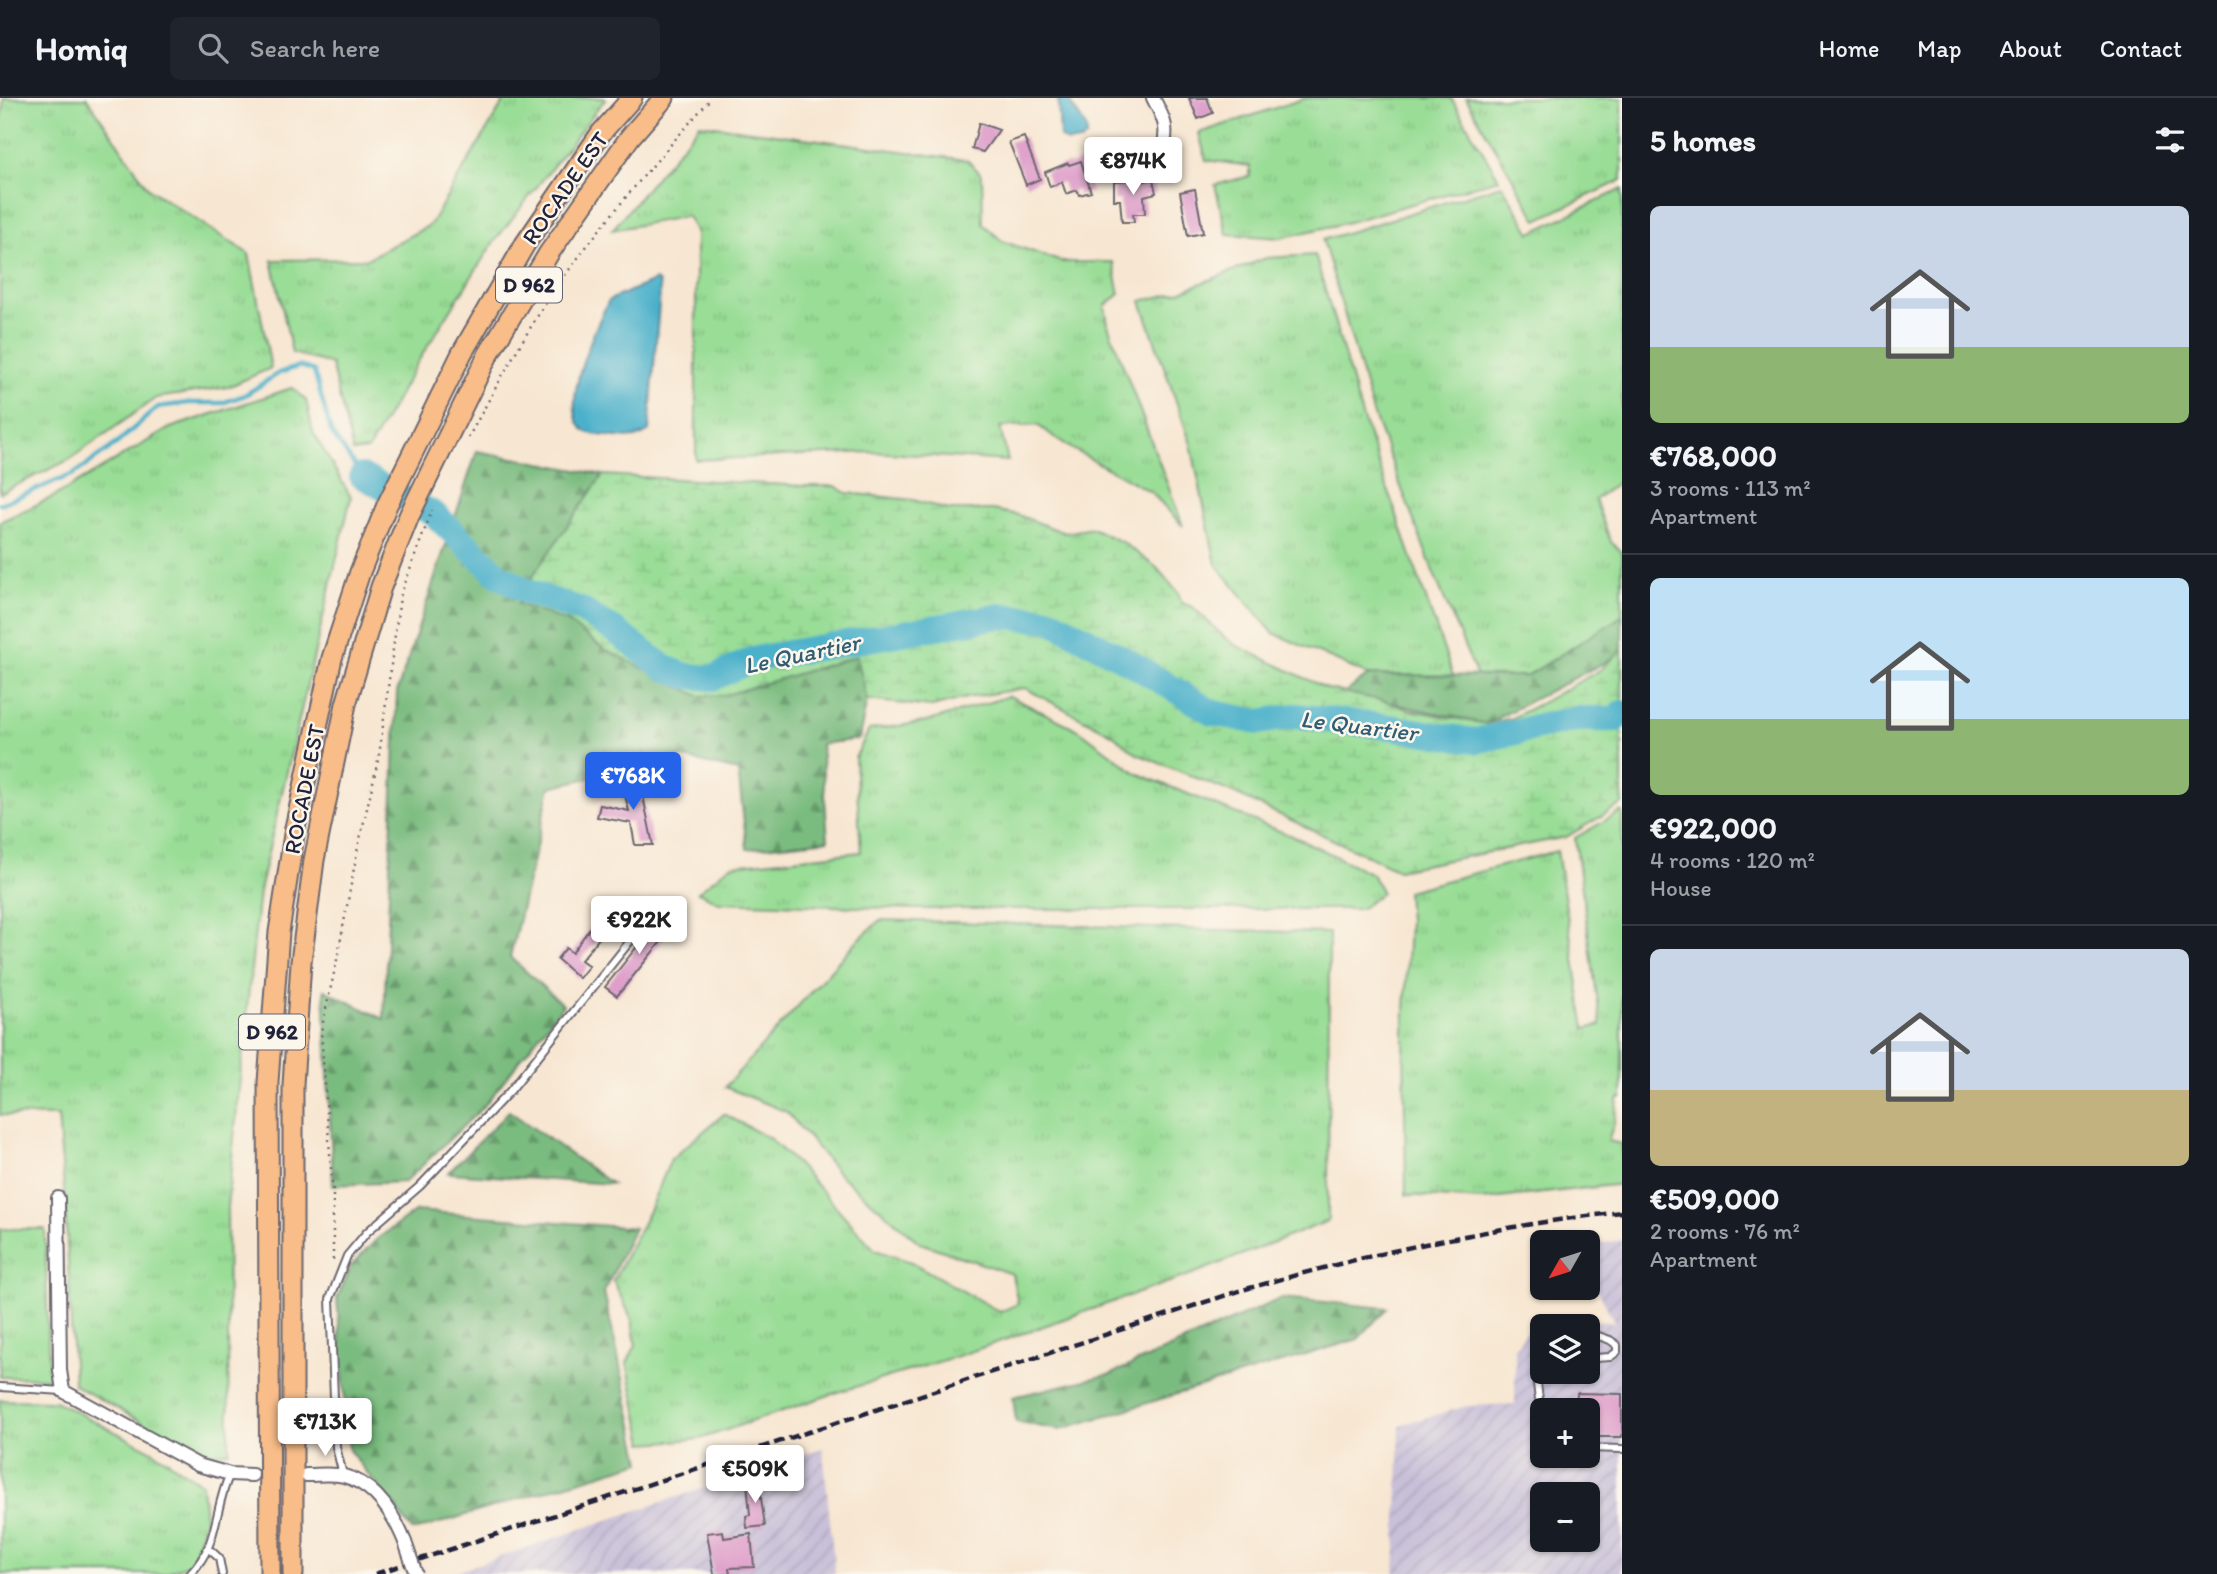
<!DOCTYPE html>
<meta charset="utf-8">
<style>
body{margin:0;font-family:Itim,sans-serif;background:#20242c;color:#f1f3f6;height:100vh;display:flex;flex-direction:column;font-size:26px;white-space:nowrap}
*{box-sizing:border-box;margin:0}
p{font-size:23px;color:#9ea1a6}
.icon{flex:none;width:38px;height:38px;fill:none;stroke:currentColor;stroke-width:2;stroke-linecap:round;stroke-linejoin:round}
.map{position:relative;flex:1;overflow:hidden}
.side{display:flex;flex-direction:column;background:#171b24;width:595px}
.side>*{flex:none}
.needle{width:46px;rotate:231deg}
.tools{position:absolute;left:1530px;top:1132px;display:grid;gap:14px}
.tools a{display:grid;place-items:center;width:70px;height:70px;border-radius:10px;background:#171b24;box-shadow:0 2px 5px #0004;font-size:35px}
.price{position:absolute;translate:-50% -60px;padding:0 16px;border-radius:7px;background:#fff;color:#222;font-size:23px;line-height:46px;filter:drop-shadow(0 2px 4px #0008)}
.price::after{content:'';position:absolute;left:50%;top:42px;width:21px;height:16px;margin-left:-10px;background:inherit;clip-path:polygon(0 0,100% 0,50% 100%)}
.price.on{background:#2563eb;color:#fff}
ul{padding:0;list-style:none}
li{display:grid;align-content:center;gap:14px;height:371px;padding:0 28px}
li+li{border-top:2px solid #363941}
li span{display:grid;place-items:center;height:217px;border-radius:10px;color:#555}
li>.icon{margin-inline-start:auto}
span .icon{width:126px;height:126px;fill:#fffc;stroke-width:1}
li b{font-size:30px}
h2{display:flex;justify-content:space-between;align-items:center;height:84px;padding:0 28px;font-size:30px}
header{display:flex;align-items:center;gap:42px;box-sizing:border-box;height:98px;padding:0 35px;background:#171b24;border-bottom:2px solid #363941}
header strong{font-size:33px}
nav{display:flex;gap:38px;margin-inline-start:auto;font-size:24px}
.search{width:490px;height:63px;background:#20242c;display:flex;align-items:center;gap:18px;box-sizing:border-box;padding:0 24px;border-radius:10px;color:#9ea1a6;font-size:26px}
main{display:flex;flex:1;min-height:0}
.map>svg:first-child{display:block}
.industrial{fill:url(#industrial-furrows);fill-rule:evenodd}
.grass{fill:url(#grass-tufts);stroke:#5e8068;stroke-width:2}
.forest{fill:url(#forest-firs);stroke:#4e6f5d;stroke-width:2}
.wetland{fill:url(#wetland-marsh);stroke:#5e8068;stroke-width:2}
.water{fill:#4bb1ca;stroke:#366a82;stroke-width:2}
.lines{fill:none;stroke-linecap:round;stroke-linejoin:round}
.stream{stroke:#4bb1ca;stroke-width:4.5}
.river{stroke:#4bb1ca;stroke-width:26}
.building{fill:#dc97c7}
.lane-casing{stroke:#6d6770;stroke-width:10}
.street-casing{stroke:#6d6770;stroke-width:16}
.primary-casing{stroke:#6d6770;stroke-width:23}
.path{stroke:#6d6770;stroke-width:2.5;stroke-dasharray:2 5;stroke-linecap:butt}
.lane{stroke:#fff;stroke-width:6}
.street{stroke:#fff;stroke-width:12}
.primary{stroke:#f8bd88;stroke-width:19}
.rail{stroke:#22223b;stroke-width:4.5;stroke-dasharray:10 5;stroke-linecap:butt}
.street-bridge-casing{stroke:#6d6770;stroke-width:16;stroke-linecap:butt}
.street-bridge{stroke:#fff;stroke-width:12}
.labels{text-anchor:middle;stroke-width:5;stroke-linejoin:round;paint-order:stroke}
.shield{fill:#fbf7ec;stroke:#636270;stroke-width:2}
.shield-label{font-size:21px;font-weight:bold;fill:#22223b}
.street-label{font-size:23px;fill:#22223b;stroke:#fbf7ec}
.water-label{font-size:24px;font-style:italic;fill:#325b74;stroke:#fbf7ec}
</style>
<header>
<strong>Homiq</strong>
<div class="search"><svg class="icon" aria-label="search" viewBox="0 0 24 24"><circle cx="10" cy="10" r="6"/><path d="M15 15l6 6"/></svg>Search here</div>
<nav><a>Home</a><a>Map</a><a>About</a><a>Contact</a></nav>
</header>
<main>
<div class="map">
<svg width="1622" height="1476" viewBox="0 0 1622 1476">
<defs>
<pattern id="industrial-furrows" width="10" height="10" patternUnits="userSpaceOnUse" patternTransform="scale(1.75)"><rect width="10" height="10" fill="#c8bfd8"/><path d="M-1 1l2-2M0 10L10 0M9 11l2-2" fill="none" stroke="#aca4ba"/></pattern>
<pattern id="grass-tufts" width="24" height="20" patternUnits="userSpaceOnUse" patternTransform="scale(1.75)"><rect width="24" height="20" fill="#99dd96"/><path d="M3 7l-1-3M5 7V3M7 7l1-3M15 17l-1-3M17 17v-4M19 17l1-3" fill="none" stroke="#84bd82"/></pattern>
<pattern id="forest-firs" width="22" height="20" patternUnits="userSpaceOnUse" patternTransform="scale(1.75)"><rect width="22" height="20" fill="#7abc7f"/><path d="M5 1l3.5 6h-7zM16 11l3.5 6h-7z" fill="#649869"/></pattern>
<pattern id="wetland-marsh" width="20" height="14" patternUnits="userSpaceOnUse" patternTransform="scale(1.75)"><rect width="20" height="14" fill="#99dd96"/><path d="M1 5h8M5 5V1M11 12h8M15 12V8" fill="none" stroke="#84bd82"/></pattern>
</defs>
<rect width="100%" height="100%" fill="#fbf7ec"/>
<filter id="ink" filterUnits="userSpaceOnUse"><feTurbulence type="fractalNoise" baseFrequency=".0143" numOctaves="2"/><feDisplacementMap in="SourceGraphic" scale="14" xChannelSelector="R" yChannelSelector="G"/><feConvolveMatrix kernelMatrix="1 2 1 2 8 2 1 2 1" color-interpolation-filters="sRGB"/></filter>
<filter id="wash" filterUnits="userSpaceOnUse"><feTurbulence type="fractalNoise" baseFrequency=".00686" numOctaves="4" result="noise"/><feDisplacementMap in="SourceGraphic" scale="28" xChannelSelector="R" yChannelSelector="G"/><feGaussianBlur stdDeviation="1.57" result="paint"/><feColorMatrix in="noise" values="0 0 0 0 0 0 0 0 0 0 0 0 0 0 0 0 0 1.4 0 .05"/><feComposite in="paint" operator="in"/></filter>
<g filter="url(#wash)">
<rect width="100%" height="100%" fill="#f7e6d1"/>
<path class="industrial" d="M1622,1142V1476H1395L1400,1327L1467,1308L1515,1306V1250L1533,1223L1550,1218L1615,1225L1587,1172V1148ZM1542,1228H1587V1274H1542ZM1542,1312H1587V1358H1542ZM1542,1396H1587V1442H1542Z
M823,1350L835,1476H449L596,1426Z"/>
<path class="grass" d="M4,0H87L149,91L249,156L271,270L228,289L156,300L69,362L0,395V32Z
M506,0H606L491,148L417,265L368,352L353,354L331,266L292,255L272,162L367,161L430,127Z
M1306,0H1451L1499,81L1345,125L1280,140L1227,136L1215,87L1250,78V68L1206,62L1199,35Z
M1466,0H1622V82L1537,122Z
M700,26L967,62L982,77L983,126L1002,143L1062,164H1113L1120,196L1105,208L1108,227L1183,428L1151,394L1074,352L1037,327L1000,329L1008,363L872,354L696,362V134L687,118L612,132Z
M1502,87L1531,135L1622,91V381L1595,402L1611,444L1622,454V520L1601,537L1527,578L1481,588L1434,476L1373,315L1323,142Z
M1315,157L1363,321L1453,578L1438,581L1368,577L1273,535L1216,466L1191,346L1141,203L1179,194L1266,160Z
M292,290L306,302L313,334L351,399L259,793L227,1109L229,1353L206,1356L187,1349L74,1287L65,1103L58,1018L0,1017V424L53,399L170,330Z
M1009,598L1079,632L1136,675L1304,743L1372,776L1382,795L1360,811H913L719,804L698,794L731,767L861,754L855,660L869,632L926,624Z
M1622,713V999L1618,1001L1614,1025L1608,1043L1622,1046V1086L1482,1102L1406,1097L1404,936L1409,823L1407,793L1557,753L1585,931L1601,927L1575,740Z
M880,822L1329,835L1328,1123L1195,1175L964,1256L832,1296L700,1341L644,1345L627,1265L636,1247L632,1221L613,1183L649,1113L671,1061L724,1016L769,1040L798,1067L875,1152L911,1164L1000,1214L1018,1206L1012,1176L920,1145L840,1077L787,1014L725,989L855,845Z
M0,1131H45L49,1280L0,1279Z
M0,1302L55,1303L153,1353L202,1386L205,1422L192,1464L164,1476H0Z"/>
<path class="forest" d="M477,353L603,377L536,473L518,506L568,524L604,551L725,597L858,558L867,602L859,641L821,646L828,742L747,751L738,673L679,659L550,689L510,859L563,907L483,1009L405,1084L333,1087L324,892L384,921L397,594Z
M1622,518V551L1617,558L1486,626L1345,595L1368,577L1527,578Z
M509,1013L612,1086L448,1075Z
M416,1113L634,1130L604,1194L641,1364L413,1433L349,1352L337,1200L352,1167L377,1141Z
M1282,1200L1387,1210L1358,1241L1059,1332L1016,1324L1013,1299L1111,1276Z"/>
<path class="wetland" d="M603,377L805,388H835L847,395L913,402L948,412H993L1018,417L1065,435L1092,430L1124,445L1157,470L1178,495L1182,505L1193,509L1224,539L1237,548L1328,591L1388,604L1410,612L1486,626L1512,620L1539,606L1600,572L1622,552V706L1566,739L1398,772L1231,694L1137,656L1112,636L1025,590L966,600L932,609L867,602L857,558L725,597L699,598L604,551L568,524L518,506L536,473Z"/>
<path class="water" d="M1067,0L1086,29L1087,38L1081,44H1067L1060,39L1058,2Z
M656,182L659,185L660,193L649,333C638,342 622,340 608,338C597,337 585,337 579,326C563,299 596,228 609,202Z"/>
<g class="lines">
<path class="stream" d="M0,406L74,376L116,346L158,309L188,305H222L245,297L279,275L300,268L314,273L331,334L362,378"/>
<path class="river" d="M362,378L434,416L497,476L528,494L581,512L614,532L665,570L687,578L713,580L754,561L1000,518L1050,522L1131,565L1213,615L1259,624L1295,618L1389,629L1475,643L1575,621H1616L1622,615"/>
</g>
<g id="blocks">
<path class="building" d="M1189,0H1207L1213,15L1198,21Z
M979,25L999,32L983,54L972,51Z
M1024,39L1040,81L1026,87L1009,44Z
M1081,63L1091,94L1079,97L1077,92L1066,96L1062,84L1050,89L1045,74L1068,65L1069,67Z
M1153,81L1156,95L1144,98L1145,116H1133L1134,124H1122L1120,102H1114V83L1131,82V86Z
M1195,91L1203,135L1188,138L1180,94Z
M645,680L649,696L643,698L653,747H635L631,725L597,719L600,707L629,713L622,686Z
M607,806L620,815L581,862L589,868L579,880L557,861L566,850L572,855Z
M662,817L672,824L666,832L669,834L617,898L605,889Z
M1577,1295L1622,1296V1339H1587V1312H1576Z
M761,1381L763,1391L760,1393L765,1428L747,1430L746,1418L750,1417L747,1384Z
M723,1433L724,1440L751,1436L754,1469L729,1470L730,1476H714L707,1435Z"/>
</g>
</g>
<g filter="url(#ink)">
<use href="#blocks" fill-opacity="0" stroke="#6d6770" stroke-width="2"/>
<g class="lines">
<g class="lane-casing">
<path id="lane" d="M1550,1228L1559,1225L1569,1228
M1587,1234L1610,1242L1617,1247V1254L1610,1259L1595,1260L1587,1252
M1542,1240C1534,1267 1536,1289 1542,1317
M0,1289L63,1293
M1587,1350L1622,1351
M343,1377L336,1349L330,1201L347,1158L367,1134L420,1088L510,993L631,842
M209,1451L219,1460L222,1476
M190,1476C220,1446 213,1411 230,1376"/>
</g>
<g class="street-casing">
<path id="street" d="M1153,0C1163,19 1170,30 1162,52
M58,1100L60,1272L63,1293L198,1367L230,1376L252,1377
M306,1377C318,1377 333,1375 344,1378C375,1386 394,1417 405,1444"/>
</g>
<g class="primary-casing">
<path id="primary" d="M270,1476L268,984L279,834L295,730L332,560L360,474L387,407L462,255L525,146L601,35L632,0
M293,1476V987L301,864L314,762L346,606L381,489L409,418L488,257L549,155L630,39L664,0"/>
</g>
<path class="path" d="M468,340C500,282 532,221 572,168C615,109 664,55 711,0
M333,1162V1097L321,933L337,862L357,754L379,658L400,499L432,412"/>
<use href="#lane" class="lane"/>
<use href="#street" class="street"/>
<use href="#primary" class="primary"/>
<path class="rail" d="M375,1476L1239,1193C1364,1157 1492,1128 1622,1114"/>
<g class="street-bridge-casing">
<path id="street-bridge" d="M405,1444L416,1476"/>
</g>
<use href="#street-bridge" class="street-bridge"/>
</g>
</g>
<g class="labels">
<g class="shield">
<rect x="496" y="169.5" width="66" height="35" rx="5"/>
<rect x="239" y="916.5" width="66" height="35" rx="5"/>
</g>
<g class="shield-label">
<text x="529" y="194">D 962</text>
<text x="272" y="941">D 962</text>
</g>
<g class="street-label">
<text transform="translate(565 90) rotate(-55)" y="8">ROCADE EST</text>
<text transform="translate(304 691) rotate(-79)" y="8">ROCADE EST</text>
</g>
<g class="water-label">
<text transform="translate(802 556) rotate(-12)" y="8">Le Quartier</text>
<text transform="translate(1359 628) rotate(7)" y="8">Le Quartier</text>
</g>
</g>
</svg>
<div class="tools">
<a><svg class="needle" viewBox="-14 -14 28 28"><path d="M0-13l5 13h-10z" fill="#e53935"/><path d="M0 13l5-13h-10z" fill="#9ea1a6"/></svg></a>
<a><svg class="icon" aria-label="layers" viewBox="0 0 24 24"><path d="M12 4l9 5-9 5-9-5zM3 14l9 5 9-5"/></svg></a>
<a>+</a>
<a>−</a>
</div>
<b class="price" style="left:1133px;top:99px">€874K</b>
<b class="price on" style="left:633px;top:714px">€768K</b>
<b class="price" style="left:639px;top:858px">€922K</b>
<b class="price" style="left:325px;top:1360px">€713K</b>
<b class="price" style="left:755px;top:1407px">€509K</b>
</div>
<section class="side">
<h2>5 homes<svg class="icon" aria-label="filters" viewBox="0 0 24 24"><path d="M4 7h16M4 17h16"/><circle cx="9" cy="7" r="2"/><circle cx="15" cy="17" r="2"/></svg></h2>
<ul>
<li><span style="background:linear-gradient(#c9d6e8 65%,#8fb573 0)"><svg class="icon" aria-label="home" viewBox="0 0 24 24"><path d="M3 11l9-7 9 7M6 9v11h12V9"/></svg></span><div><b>€768,000</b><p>3 rooms · 113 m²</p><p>Apartment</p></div></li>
<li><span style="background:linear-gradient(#bfe0f5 65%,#8fb573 0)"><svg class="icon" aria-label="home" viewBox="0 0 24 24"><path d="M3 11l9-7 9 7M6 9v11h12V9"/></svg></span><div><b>€922,000</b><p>4 rooms · 120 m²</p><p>House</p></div></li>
<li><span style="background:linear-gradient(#c9d6e8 65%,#c2b280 0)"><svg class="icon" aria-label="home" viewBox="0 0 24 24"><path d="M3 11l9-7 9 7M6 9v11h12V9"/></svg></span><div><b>€509,000</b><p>2 rooms · 76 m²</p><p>Apartment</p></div></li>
</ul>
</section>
</main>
